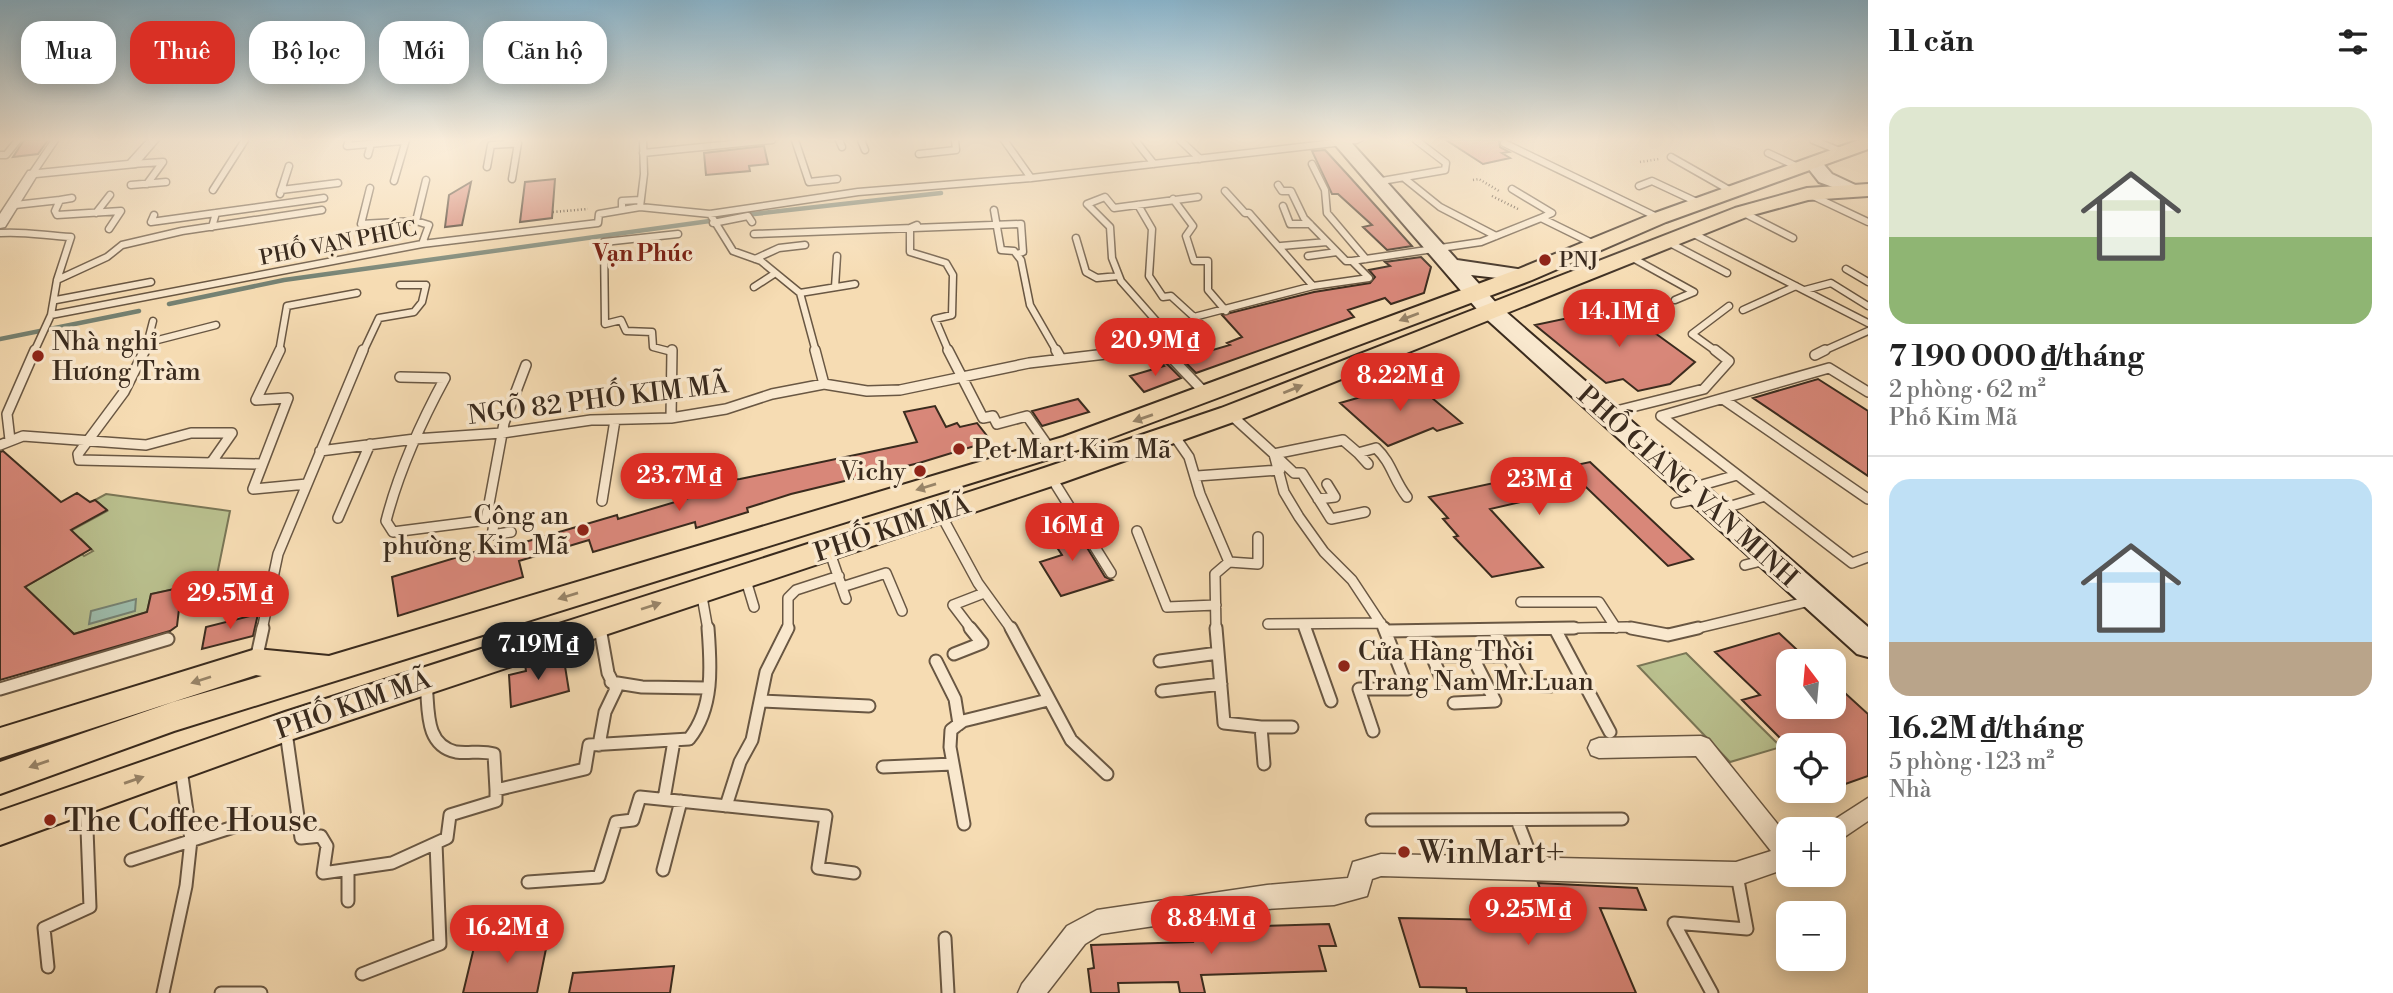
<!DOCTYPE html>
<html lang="vi">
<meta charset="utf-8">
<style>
body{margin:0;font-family:"Libre Bodoni",serif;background:#f2f2f2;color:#222;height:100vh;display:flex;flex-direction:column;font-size:26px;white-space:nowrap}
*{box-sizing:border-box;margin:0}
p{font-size:23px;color:#767676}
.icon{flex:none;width:38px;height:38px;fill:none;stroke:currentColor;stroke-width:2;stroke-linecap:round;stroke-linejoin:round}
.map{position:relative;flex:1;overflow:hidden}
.side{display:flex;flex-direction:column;background:#fff;width:525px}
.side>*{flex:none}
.banner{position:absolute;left:21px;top:21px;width:665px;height:63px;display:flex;gap:14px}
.needle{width:46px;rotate:344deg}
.fabs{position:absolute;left:1776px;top:649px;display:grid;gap:14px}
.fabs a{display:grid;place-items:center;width:70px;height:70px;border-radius:14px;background:#fff;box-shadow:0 4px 18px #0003;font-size:35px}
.price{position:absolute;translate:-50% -60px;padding:0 16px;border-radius:24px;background:#d93025;color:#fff;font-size:23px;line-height:46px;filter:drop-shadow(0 2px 4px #0008)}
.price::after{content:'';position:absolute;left:50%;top:42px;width:21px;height:16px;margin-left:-10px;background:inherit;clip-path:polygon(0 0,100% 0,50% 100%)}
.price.selected{background:#222;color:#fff}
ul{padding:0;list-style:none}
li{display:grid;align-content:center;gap:14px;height:371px;padding:0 21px}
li+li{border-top:2px solid #e0e0e0}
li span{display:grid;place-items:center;height:217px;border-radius:21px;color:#555}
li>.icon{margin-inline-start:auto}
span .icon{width:126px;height:126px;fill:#fffc;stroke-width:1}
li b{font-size:30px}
h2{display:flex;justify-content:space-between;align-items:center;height:84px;padding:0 21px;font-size:30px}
.pill{padding:0 24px;border-radius:21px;background:#fff;box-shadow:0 4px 18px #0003;font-size:24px;line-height:63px}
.pill.selected{background:#d93025;color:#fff}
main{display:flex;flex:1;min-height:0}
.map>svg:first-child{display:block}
.green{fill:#bac18f;stroke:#7a7656;stroke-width:2}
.water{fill:#9dbcac;stroke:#758273;stroke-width:2}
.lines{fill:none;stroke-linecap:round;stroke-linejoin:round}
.stream{stroke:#758273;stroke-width:4.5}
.building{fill:#d88779;stroke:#3a2b1e;stroke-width:2}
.lane-far2-casing{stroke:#695743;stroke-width:9}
.lane-far1-casing{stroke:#695743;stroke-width:12}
.lane-casing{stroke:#695743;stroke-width:15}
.street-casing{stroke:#695743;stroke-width:3}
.secondary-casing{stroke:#3a2b1e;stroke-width:4}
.primary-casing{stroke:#3a2b1e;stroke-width:4}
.path{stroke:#3a2b1e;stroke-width:2.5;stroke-dasharray:1 2.5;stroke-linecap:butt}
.lane-far2{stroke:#f9e8ce;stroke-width:6}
.lane-far1{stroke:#f9e8ce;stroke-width:9}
.lane{stroke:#f9e8ce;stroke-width:11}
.street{fill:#f9e8ce;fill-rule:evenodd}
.secondary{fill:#f9e8ce;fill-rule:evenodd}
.primary{fill:#f6dcb3;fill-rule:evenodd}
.oneway{fill:#988468}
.poi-dot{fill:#8f2418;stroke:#f9e8ce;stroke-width:2.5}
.labels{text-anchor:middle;stroke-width:7;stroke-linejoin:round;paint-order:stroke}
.far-street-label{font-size:21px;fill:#3a2b1e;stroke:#f9e8ce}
.far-poi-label{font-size:21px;fill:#3a2b1e;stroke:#f9e8ce;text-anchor:start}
.far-neighbourhood-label{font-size:23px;font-weight:bold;fill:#7a1f14;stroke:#f9e8ce}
.poi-label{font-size:26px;fill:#3a2b1e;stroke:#f9e8ce;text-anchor:start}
.street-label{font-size:26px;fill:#3a2b1e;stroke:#f9e8ce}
.near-poi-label{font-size:32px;fill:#3a2b1e;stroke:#f9e8ce;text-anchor:start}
</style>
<main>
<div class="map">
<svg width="1868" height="993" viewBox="0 0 1868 993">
<rect width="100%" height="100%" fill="#f6dcb3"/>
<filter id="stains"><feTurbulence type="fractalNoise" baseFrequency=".00286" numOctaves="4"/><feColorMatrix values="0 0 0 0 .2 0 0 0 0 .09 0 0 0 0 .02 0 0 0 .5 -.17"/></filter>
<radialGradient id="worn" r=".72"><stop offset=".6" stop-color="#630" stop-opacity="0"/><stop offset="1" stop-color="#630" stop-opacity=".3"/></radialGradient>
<path class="green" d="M106,494L230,511L216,580L151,594L147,612L74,634L25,587L82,554L84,556L93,551L81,539L61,536L107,511L95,500Z
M1686,653L1781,747L1730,762L1638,666Z"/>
<path class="water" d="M136,599L135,611L89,624L91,611Z"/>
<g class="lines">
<path class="stream" d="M745,215L941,193
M169,304L284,280L717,220
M0,339L139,311"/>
</g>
<path class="building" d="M24,140H48L38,154L13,157Z
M1446,140H1499L1500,147L1509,152L1502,153L1510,158L1483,164Z
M764,146L768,164L749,166L750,171L706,175L704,153Z
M1325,150L1348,175L1412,246L1387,250L1363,227L1372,225L1338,194H1332L1312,151Z
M555,179L552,218L520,222L525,182Z
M471,182L462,225L445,227L449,195Z
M1421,257L1431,267L1424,293L1391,304L1385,298L1348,310L1354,317L1196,373L1182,359L1230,345L1227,343L1242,337L1222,315L1314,292L1370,283L1375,277L1369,270L1390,266L1385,262Z
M1611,309L1622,317L1630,315L1695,362L1670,384L1638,391L1623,379L1606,383L1535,325Z
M1166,363L1181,378L1144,392L1130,376L1164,366L1162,364Z
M1818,379L1868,411V476L1753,398Z
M1413,382L1462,423L1437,431L1433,428L1388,446L1340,403Z
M1078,399L1089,412L1042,426L1032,411Z
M935,406L946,427L957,423L960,427L977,423L991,441L919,463L791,494L747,508L748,512L696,528L695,522L593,552L589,540L519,561L523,577L398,616L392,577L514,540L515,545L617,515L618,519L692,497L693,484L740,479L917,442L904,412Z
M3,451L61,502L77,493L90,502L95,500L107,510L71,530L91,549L25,587L74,634L147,612L151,594L216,580L211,599L179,609L177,626L170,631L0,680V452Z
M1590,462L1693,559L1668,566L1586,487L1490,509L1543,567L1492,577L1454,537L1458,536L1443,519L1448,518L1429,497Z
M1072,523L1105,577L1112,580L1061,596L1040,562L1062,555L1046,531Z
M258,614L253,636L202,649L206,627Z
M1779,633L1810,662H1788V707H1834V683L1868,714V776L1834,788V746H1788L1742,700L1760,695L1715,652Z
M549,658L550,664L564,660L569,691L511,707L509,675L526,671L525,664Z
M1538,883L1637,888L1646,910L1600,908L1636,993H1467L1466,988L1420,987L1399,918L1552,921Z
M1329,924L1336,946H1319L1326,971L1201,975L1205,993H1180L1178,982L1118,983L1119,993H1091L1088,969L1094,968L1091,945L1193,942L1190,928Z
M549,934L537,993H463L476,939Z
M674,966L670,993H569L573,973Z"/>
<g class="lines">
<g class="lane-far2-casing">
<path id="lane-far2" d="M349,140L347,146L402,141
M508,140V144L518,143L512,179
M643,140L644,174L640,207L710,214L858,192L1031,178L1343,142
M795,140L809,182L837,179
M839,140L842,147
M861,140L865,150
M1004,140L1031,178
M1135,140L1154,164
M1180,140L1200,159
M1813,140L1842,152
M1504,143L1659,218
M643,153L772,140
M1768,153L1800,168
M919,154L956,150L955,140
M0,155H6L18,140
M368,155L371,144
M1671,157L1731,191
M132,164L163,162L147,184
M1312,164L1325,190L1327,213L1366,259
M487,167L491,145L508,144
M32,174L55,140
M1404,178L1440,207L1496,236
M394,181L406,140L403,141
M1376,182L1445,170L1446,163L1416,140
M131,185L166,182
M1278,185L1282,191H1291L1304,218L1346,261H1352
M1639,186L1652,181L1699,203
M370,188L361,224L416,221L429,225L422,244
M1512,189L1552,213L1541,218L1596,245
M213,190L245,140
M281,190L338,183
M1225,191L1245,213H1249L1313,286
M280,194L289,166
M1813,196L1868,222
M1173,199L1193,226L1186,236L1194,261H1208V290L1226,311
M60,200L72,198
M15,205L60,200L55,211L57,215L121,211L109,229
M1138,205L1152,229L1149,276L1163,297L1171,296L1194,317
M1283,206L1290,224H1310
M622,209V201L640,200
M994,210L1001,250L1014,251L1021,260L1030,305L1057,352
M1742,212L1793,238
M96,213L110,195
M710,214L733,251L761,261L800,293L816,352
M154,215L151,222L216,213
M416,221L426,180
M713,223L748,216L752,222
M917,225L910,228V252L946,263L953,275L952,315L935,319L949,352
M212,227L216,213L324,198
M0,233C25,231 46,236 71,237L57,280L51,315
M1692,233L1868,323
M754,234L1021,224L1023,252L1017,254
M1076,238L1086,272L1097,278L1119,276
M1668,242L1727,273
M1281,246L1327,242
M1308,256L1337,252
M1629,256L1694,292L1675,300
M755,259L779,248L805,245
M1846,269L1868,282
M57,280L107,257L122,245L182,231L322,210
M754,287L774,274
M835,287L837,256
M1805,290L1831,283L1868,306
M800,293L855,284
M56,300L151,282
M1743,310L1796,286
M150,342L216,325
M34,352L51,315L422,244L598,223L599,214L640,207
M145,352L153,321
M279,352L287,306L357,293
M363,352L379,318L414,312L422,302L426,285H400
M672,352L653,347L652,332L626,331L621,320L605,324L604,242L678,234
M1125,352L1162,348L1207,336V331L1194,317L1313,286L1369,278L1352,261L1481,242L1541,218
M1166,352L1143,328L1158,323L1121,281L1112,258L1110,227L1087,204L1105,197L1114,208L1198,197
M1717,352L1692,334L1729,306
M1821,352L1868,331"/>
</g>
<g class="lane-far1-casing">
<path id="lane-far1" d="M145,350L124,392L78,454L79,460L260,464
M280,350L256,400L288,398L253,489L307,484
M815,350L824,384
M948,350L983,418L993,416L997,424L1027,416L1050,449
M1056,350L1061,359
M1164,350L1206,394
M1815,355L1825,350
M400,377L445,378C420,424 399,470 386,521L393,532L495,519L492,535L511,532
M1723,399L1868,499
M1608,413L1704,389L1729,361L1715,350
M1230,414L1274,454L1284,492L1299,517L1324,552L1352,580L1385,630
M1661,416L1852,563L1868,557
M1661,416L1829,368L1868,392
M671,418L672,350
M1173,434L1189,457L1200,494L1229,562L1215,574L1216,630
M10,440L7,414L35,350
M0,445L23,436L146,445L191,433H232
M320,451L415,439L502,433L591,420L671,418L726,409L772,394L824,384L867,391L900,390L1029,363L1140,350
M1358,453L1368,464
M1274,454L1343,440L1358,453L1376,448C1392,463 1393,479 1407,497
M1275,455L1294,473H1302L1331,519L1365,512
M211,463L232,433
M1054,475L1056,485L1111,573
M1197,476L1280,470
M1695,487L1737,475
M1318,499L1335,497L1327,484
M602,501L615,420
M1676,503L1696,499
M1718,510L1765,496
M940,513L978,583L1012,630
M338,518L370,444
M486,520L504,423L526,365
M1137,531L1167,607L1216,605
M829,550L846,599
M1229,562L1258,564V537
M1745,565L1765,560
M745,577L754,607
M842,587L886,573L902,611
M701,591L708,630
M1521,602H1599L1616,628
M1268,624L1381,623
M1304,624L1306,630
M599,625L600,630
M262,630L278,554L363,350
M788,630V598L796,590L839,576
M972,630L953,605L984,593
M1469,630L1627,627L1640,630
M1690,630L1810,601"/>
</g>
<g class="lane-casing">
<path id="lane" d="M1011,628L1071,740L1107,774
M1216,628L1224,723L1261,727L1264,764
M1305,628L1331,701
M1631,628L1668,635L1698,628
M1555,629L1610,732
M1494,630L1524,685L1551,686
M1386,631L1574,628
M954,654L982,643L970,628
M256,660L263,628
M936,661L955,699L959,724
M1160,661L1218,653
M1442,680L1432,656H1508
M611,682L642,687L707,688
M426,683C429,709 424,745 456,752C469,754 481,750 494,754L496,790L585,769L589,745L689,739C714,708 711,666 708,628
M0,689L168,639
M1162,691L1221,684
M760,701L869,706
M1454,703L1495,701L1472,656
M1261,727H1292
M1373,731L1359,689H1408L1384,628
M286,732L301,838L321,836L327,846L323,873L392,863L447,838L450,815L496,801V790
M599,745L605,712L616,689L608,673L600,628
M883,767L953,764
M664,799L674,741
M726,806L740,762L752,740L766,672L788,628
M1372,820L1622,819
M1517,820L1535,867
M964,824L950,747L951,730L963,721L1048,700
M131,860L249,822
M663,870L681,801
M348,871V901
M528,882L599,877L616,822L633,820L640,797L826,816L818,868L854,873
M945,938L948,993
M48,967L44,928L90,907L86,803
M362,974L440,944L436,843
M163,993L186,886L191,840L181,769
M221,993H261
M1712,993L1674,923L1747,929L1737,875"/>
</g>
<g class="street-casing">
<path id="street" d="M147,140H159L136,167L36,177L5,227L0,228V214L28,171L128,161Z
M1339,140H1363L1357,143L1339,144Z
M1701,736L1709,739L1788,837V868L1736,886L1381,876L1372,879L1367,896L1334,905L1267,909L1101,934L1085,944L1047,993H1018L1022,984L1067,926L1097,910L1267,885L1348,878L1353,862L1381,854L1736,862L1771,851L1696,756L1599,758L1591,755L1588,748L1591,741L1599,738Z
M1868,798V821L1834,844V830H1824L1826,825Z"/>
</g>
<g class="secondary-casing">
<path id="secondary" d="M1331,140H1349L1457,260L1531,271L1534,275L1531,279L1524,281L1471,275L1498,305L1868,627V657L1857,654L1482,315Z
M1813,158L1819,159L1832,174L1866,190L1857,196L1819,182L1804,163Z"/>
</g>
<g class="primary-casing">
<path id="primary" d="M1859,140H1868V149L1666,222L1532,280L1081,449L174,731L0,794V762L173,702L262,676L256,675L0,758V728L256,649L329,656L1063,437L1516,270L1652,214Z
M1868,184V196L1808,200L1749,216L1239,420L1064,482L287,741L0,845V811L285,712L1044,468L1221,408L1735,208L1807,188Z"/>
</g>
<path class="path" d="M1640,162L1659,159
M1473,180L1479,179L1499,191
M1492,196L1518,209
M553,212L588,209"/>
<use href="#lane-far2" class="lane-far2"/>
<use href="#lane-far1" class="lane-far1"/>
<use href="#lane" class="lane"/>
<use href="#street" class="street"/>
<use href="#secondary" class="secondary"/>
<use href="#primary" class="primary"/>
</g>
<defs><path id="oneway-solid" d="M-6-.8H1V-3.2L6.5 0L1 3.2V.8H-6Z" transform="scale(1.75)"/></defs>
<g class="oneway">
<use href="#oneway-solid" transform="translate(1409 317) rotate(159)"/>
<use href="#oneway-solid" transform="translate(1293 389) rotate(-22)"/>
<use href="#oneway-solid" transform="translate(1143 418) rotate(161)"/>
<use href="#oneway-solid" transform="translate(926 487) rotate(163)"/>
<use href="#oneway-solid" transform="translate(568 596) rotate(163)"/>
<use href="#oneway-solid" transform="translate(651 606) rotate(-18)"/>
<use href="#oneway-solid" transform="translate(201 680) rotate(162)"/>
<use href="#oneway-solid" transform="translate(39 764) rotate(161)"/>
<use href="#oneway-solid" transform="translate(134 780) rotate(-19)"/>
</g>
<linearGradient id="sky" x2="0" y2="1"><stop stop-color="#8ab7d0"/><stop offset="0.5" stop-color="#fbefdd"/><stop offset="1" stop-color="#fbefdd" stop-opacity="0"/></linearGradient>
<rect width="1868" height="279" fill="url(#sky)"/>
<g class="poi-dot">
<circle cx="1545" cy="260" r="7"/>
<circle cx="38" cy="356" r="7"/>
<circle cx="959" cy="449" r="7"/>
<circle cx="920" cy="471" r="7"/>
<circle cx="583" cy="530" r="7"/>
<circle cx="1344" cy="666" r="7"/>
<circle cx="50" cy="820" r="7"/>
<circle cx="1404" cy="852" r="7"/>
</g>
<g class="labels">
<g class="far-street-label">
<text transform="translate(338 243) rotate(-11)" y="7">PHỐ VẠN PHÚC</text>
</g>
<g class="far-poi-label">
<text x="1559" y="267">PNJ</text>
</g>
<g class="far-neighbourhood-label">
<text x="643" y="261">Vạn Phúc</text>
</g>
<g class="poi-label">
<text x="52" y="350">Nhà nghỉ<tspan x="52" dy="30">Hương Tràm</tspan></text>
<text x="973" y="458">Pet Mart Kim Mã</text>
<text x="906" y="480" text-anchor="end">Vichy</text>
<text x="569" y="524" text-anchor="end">Công an<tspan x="569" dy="30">phường Kim Mã</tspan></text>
<text x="1358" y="660">Cửa Hàng Thời<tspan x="1358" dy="30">Trang Nam Mr.Luan</tspan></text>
</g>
<g class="street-label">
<text transform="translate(598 399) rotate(-7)" y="9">NGÕ 82 PHỐ KIM MÃ</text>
<text transform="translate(1688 486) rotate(42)" y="9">PHỐ GIANG VĂN MINH</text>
<text transform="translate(892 528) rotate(-18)" y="9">PHỐ KIM MÃ</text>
<text transform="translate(353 704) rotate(-19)" y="9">PHỐ KIM MÃ</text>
</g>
<g class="near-poi-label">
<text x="64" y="831">The Coffee House</text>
<text x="1418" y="863">WinMart+</text>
</g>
</g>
<rect width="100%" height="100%" filter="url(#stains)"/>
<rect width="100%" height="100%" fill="url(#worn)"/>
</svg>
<div class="fabs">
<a><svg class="needle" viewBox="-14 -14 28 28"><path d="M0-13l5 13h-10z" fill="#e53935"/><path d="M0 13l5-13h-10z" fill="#767676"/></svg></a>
<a><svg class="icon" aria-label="locate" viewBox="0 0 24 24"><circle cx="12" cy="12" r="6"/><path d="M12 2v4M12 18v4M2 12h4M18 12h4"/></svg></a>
<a>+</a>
<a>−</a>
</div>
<b class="price" style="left:1619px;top:349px">14.1M ₫</b>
<b class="price" style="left:1155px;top:378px">20.9M ₫</b>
<b class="price" style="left:1400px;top:413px">8.22M ₫</b>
<b class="price" style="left:679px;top:513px">23.7M ₫</b>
<b class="price" style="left:1539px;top:517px">23M ₫</b>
<b class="price" style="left:1072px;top:563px">16M ₫</b>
<b class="price" style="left:230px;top:631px">29.5M ₫</b>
<b class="price selected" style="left:538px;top:682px">7.19M ₫</b>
<b class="price" style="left:1528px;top:947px">9.25M ₫</b>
<b class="price" style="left:1211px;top:956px">8.84M ₫</b>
<b class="price" style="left:507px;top:965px">16.2M ₫</b>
<div class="banner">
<a class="pill">Mua</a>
<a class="pill selected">Thuê</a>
<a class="pill">Bộ lọc</a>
<a class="pill">Mới</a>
<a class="pill">Căn hộ</a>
</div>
</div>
<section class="side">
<h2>11 căn<svg class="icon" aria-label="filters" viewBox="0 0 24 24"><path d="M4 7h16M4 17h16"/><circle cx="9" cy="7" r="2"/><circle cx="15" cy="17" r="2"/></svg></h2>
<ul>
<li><span style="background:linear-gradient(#dfe7d0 60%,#8fb573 0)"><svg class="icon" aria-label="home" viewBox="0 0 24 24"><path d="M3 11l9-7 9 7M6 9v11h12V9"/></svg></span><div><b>7 190 000 ₫/tháng</b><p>2 phòng · 62 m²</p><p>Phố Kim Mã</p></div></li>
<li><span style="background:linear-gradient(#bfe0f5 75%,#b9a48a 0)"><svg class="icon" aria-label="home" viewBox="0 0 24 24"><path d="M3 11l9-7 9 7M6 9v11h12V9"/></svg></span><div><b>16.2M ₫/tháng</b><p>5 phòng · 123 m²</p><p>Nhà</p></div></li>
</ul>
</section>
</main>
